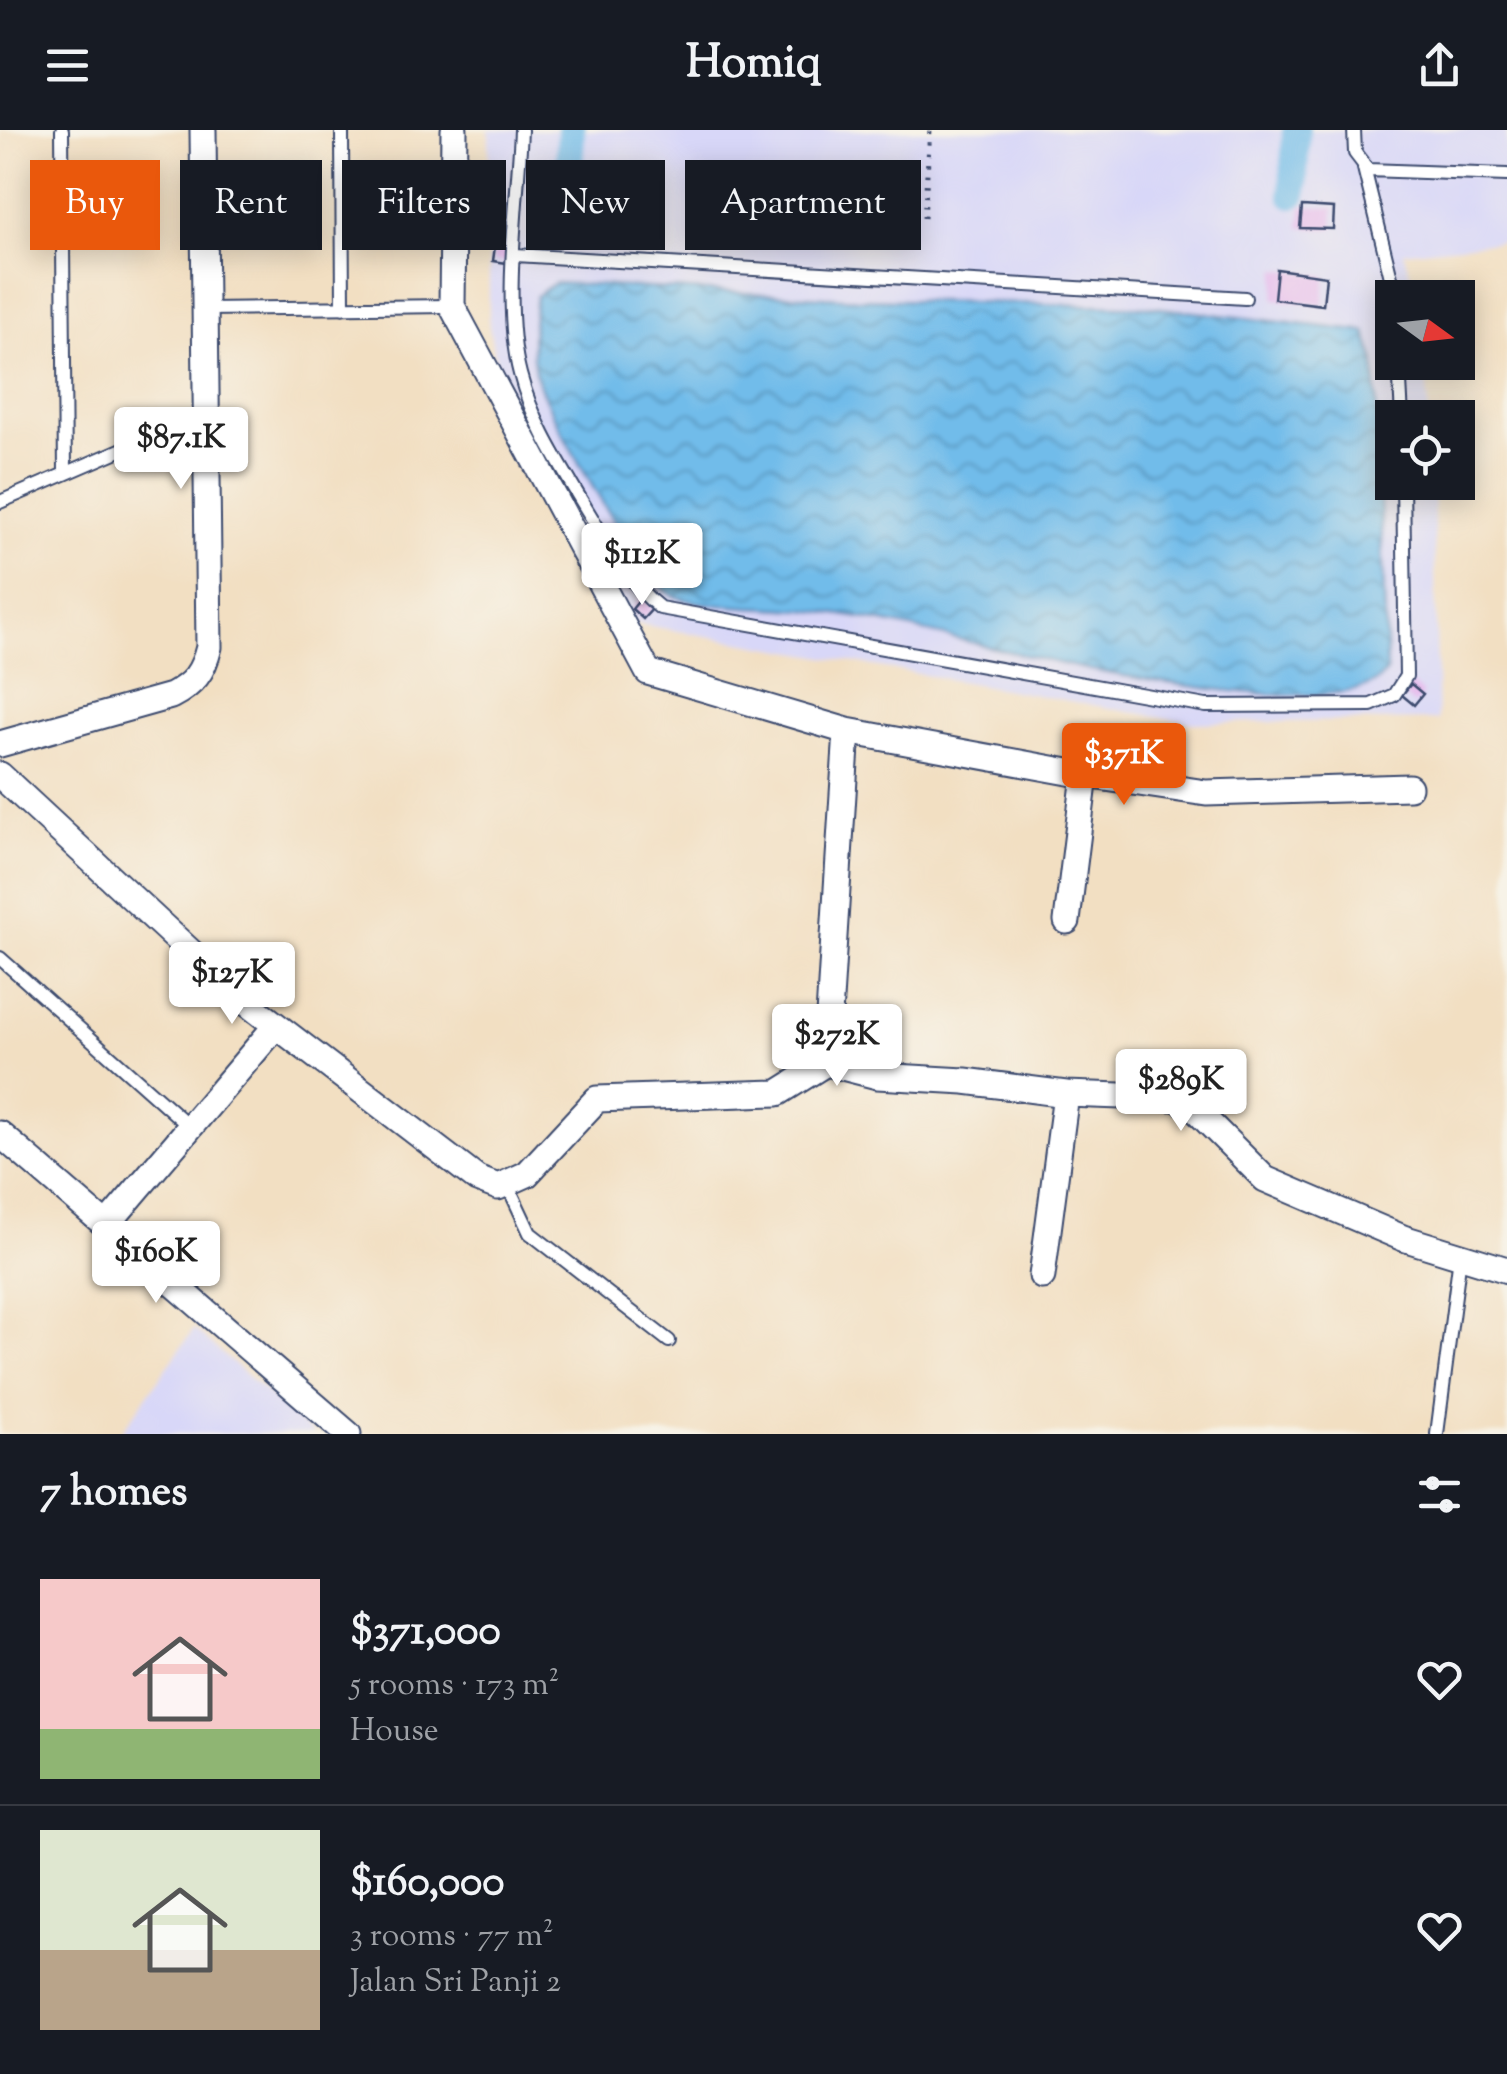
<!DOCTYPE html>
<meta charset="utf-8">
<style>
body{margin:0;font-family:"Sorts Mill Goudy",serif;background:#20242c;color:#f1f3f6;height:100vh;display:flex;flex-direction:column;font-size:38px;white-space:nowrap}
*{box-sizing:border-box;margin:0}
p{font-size:32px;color:#9ea1a6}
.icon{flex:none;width:55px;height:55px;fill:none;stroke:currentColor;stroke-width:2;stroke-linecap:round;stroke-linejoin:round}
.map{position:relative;height:1304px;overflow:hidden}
.drawer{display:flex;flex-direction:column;background:#171b24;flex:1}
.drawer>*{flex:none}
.guide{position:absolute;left:30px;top:30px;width:1000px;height:90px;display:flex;gap:20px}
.needle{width:65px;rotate:105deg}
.fabs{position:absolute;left:1375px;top:150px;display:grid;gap:20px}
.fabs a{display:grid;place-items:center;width:100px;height:100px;border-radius:0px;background:#171b24;box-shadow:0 5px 25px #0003;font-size:50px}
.price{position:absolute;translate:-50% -85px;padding:0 22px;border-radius:10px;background:#fff;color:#222;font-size:32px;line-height:65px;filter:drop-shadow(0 2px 5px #0008)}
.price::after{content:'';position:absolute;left:50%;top:60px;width:30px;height:22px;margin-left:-15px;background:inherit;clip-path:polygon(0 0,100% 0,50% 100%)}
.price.on{background:#ea580c;color:#fff}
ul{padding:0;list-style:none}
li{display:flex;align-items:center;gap:30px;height:250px;padding:0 40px}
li+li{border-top:2px solid #363941}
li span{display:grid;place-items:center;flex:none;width:280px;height:200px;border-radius:0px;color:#555}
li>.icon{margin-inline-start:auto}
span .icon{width:120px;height:120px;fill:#fffc;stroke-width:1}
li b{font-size:42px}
h2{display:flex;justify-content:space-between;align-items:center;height:120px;padding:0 40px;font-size:42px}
.tag{padding:0 35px;border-radius:0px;background:#171b24;box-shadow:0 5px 25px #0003;font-size:35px;line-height:90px}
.tag.on{background:#ea580c;color:#fff}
header{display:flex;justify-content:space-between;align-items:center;height:130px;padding:0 40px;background:#171b24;font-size:45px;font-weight:700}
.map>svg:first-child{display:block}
.built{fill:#d8d7f8}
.water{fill:url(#water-waves);stroke:#4676a4;stroke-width:2.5}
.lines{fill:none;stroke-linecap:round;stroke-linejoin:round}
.canal{stroke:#71bcea;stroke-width:28}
.building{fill:#e2adef}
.lane-casing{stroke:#3b496d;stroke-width:16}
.street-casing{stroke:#3b496d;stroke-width:29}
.path{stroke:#3b496d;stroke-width:5;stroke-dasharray:2.5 8;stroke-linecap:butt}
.lane{stroke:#fff;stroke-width:12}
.street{stroke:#fff;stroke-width:25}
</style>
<header><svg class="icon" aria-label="menu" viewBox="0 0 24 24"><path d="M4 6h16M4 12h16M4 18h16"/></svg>Homiq<svg class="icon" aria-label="share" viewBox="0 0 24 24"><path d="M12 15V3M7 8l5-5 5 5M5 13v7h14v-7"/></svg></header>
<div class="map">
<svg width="1507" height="1304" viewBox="0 0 1507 1304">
<defs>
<pattern id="water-waves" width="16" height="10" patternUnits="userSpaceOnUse" patternTransform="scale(2.5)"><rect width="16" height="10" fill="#71bcea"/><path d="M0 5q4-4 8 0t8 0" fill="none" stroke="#5c99c1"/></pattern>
</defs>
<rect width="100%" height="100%" fill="#f7f3e8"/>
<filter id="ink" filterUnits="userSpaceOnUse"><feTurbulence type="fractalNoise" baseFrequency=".01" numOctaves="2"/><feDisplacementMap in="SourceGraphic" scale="20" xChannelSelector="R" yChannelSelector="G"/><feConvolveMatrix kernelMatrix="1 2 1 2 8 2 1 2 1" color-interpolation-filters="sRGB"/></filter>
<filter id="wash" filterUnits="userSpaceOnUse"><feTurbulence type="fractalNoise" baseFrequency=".0048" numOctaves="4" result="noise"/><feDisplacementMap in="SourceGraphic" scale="40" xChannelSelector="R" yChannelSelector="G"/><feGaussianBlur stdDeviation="2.25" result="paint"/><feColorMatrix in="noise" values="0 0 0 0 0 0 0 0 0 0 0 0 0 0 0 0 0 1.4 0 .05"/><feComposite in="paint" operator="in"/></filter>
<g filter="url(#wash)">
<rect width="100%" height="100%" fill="#f2dfc2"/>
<path class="built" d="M489,0H1507V111L1403,122L1418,167L1392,168V232L1425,233L1429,287L1392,288V352L1433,353L1438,590L1193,593L633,493L525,303L495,229L489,196Z
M194,1199L314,1304H120Z"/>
<path class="water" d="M555,153L859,169L1151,177L1366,202L1375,231L1387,540C1363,587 1172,554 1125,546C1023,530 924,495 822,482C784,476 703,480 672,465C642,449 543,278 535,241C530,215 533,192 536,166Z"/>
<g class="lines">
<path class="canal" d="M1293,64L1296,0
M566,101L571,0"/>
</g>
<g id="blocks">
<path class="building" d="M1302,76L1334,78L1333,99L1300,98Z
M495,116L509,117L507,133L493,131Z
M1277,139L1326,146L1323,175L1274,169Z
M641,468L653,478L643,489L632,479Z
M1411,554L1423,564L1414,575L1402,565Z"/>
</g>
</g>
<g filter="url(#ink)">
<use href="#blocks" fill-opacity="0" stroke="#3b496d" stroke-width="2.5"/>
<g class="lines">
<g class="lane-casing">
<path id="lane" d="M62,0L65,344
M342,0L343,178
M521,0C518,71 502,177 520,244C533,294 561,336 587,380C608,414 628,453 660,478L1206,576L1371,575L1394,565L1406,546L1403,352
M1354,0L1355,23L1368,40L1507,45
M1364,38L1396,168
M516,125L1245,168
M206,179L452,176
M1399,232L1402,288
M0,372L208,282
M0,828L190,997
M508,1056L530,1103L669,1211
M1437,1304L1460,1126"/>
</g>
<g class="street-casing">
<path id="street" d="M454,0L452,176L648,542L847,601L1085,645L1206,663L1409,657
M0,614L171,566C194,554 203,542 209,517L203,0
M0,645L239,867L477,1049L498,1057L527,1044L597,969L778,963L826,933L847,601
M1067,791L1085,645
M826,933L877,946L965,951L1066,964L1176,968L1194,978L1265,1049L1403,1108L1507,1140
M0,1004L348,1304
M106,1096L276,896
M1042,1146L1066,964"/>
</g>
<path class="path" d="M924,88L930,0"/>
<use href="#lane" class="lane"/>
<use href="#street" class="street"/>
</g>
</g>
</svg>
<div class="fabs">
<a><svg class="needle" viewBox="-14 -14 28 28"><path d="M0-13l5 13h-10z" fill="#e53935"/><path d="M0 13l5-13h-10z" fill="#9ea1a6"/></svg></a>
<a><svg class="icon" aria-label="locate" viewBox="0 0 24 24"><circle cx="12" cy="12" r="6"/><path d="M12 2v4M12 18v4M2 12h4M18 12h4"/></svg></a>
</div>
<b class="price" style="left:181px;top:362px">$87.1K</b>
<b class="price" style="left:642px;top:478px">$112K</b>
<b class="price on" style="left:1124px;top:678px">$371K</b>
<b class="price" style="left:232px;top:897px">$127K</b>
<b class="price" style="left:837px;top:959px">$272K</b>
<b class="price" style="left:1181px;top:1004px">$289K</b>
<b class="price" style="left:156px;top:1176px">$160K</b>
<div class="guide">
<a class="tag on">Buy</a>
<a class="tag">Rent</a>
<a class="tag">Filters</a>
<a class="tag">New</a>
<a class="tag">Apartment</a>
</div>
</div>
<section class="drawer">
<h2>7 homes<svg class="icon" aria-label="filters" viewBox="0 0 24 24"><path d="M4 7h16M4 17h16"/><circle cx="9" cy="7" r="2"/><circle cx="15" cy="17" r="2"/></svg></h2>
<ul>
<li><span style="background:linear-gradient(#f6c9c9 75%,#8fb573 0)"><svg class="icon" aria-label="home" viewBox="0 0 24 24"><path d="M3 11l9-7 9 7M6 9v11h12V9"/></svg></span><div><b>$371,000</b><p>5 rooms · 173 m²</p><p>House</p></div><svg class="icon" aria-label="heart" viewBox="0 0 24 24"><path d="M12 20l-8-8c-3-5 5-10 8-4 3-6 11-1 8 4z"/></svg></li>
<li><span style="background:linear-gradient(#dfe7d0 60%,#b9a48a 0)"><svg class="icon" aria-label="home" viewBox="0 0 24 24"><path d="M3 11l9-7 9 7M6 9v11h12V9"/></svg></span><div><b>$160,000</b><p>3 rooms · 77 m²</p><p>Jalan Sri Panji 2</p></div><svg class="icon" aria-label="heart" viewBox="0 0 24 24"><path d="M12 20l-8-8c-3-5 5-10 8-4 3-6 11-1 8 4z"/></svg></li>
</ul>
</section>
